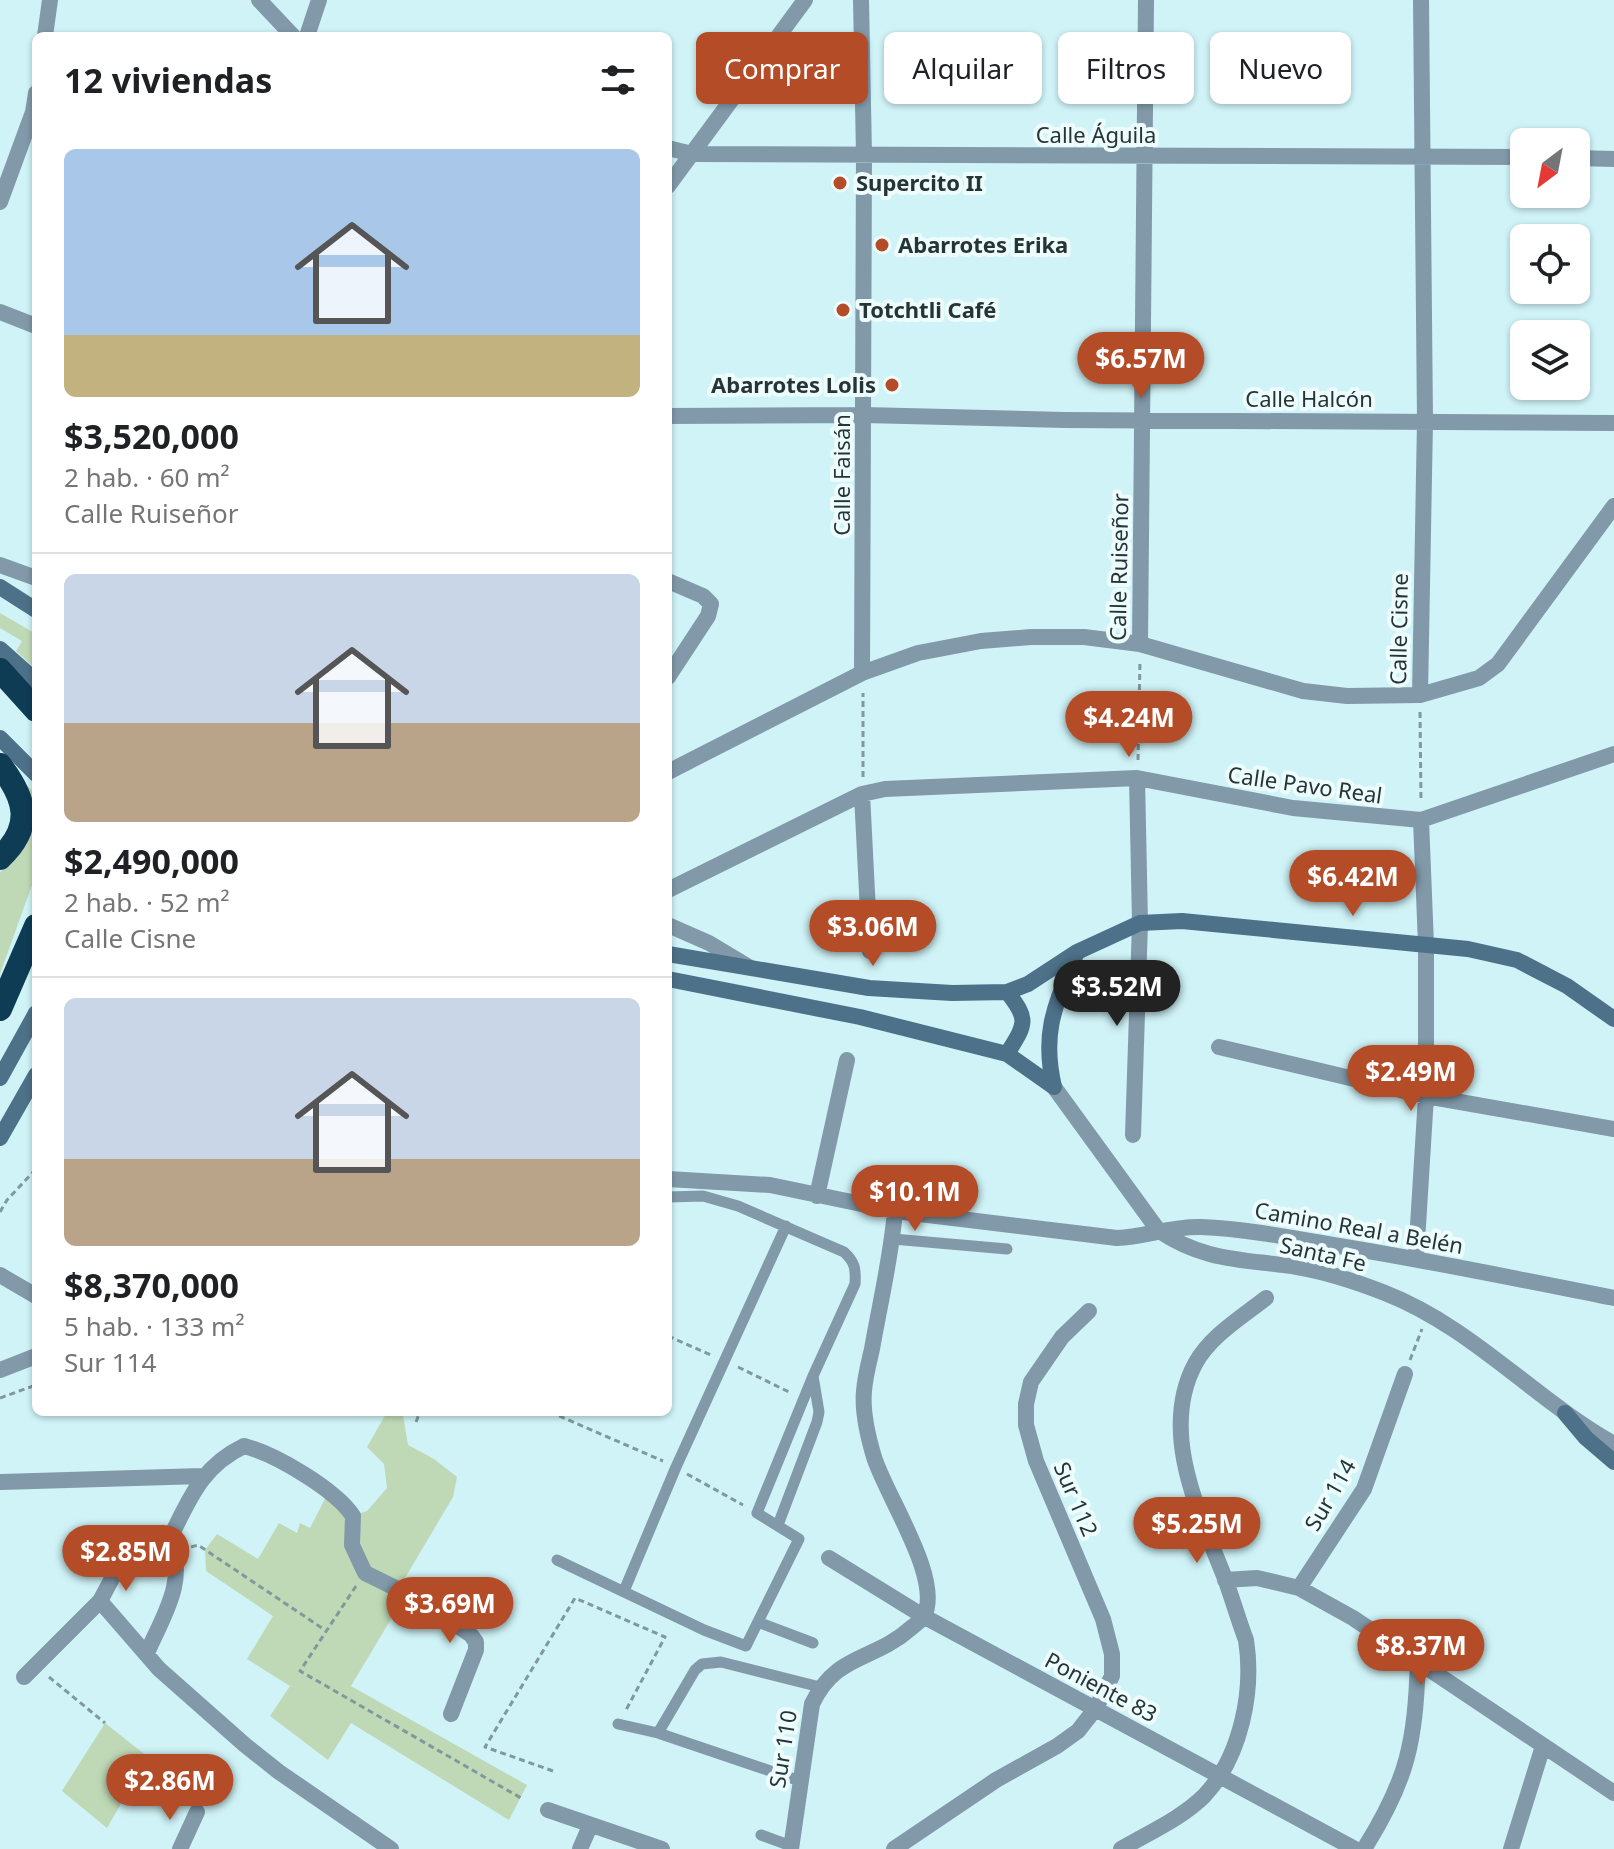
<!DOCTYPE html>
<html lang="es">
<meta charset="utf-8">
<style>
body{margin:0;font-family:"Noto Sans",sans-serif;background:#f2f2f2;color:#202124;height:100vh;display:flex;flex-direction:column;font-size:30px;white-space:nowrap}
*{box-sizing:border-box;margin:0}
p{font-size:26px;color:#757577}
.icon{flex:none;width:44px;height:44px;fill:none;stroke:currentColor;stroke-width:2;stroke-linecap:round;stroke-linejoin:round}
.map{position:relative;flex:1;overflow:hidden}
.drawer{position:absolute;left:32px;top:32px;width:640px;height:1384px;display:flex;flex-direction:column;background:#fff;border-radius:12px;box-shadow:0 2px 6px #0004}
.drawer>*{flex:none}
.hud{position:absolute;left:696px;top:32px;width:760px;height:72px;display:flex;gap:16px}
.needle{width:52px;rotate:212deg}
.tools{position:absolute;left:1510px;top:128px;display:grid;gap:16px}
.tools a{display:grid;place-items:center;width:80px;height:80px;border-radius:12px;background:#fff;box-shadow:0 2px 6px #0004;font-size:40px}
.price{position:absolute;translate:-50% -68px;padding:0 18px;border-radius:28px;background:#b34c27;color:#fff;font-size:26px;line-height:52px;filter:drop-shadow(0 2px 4px #0008)}
.price::after{content:'';position:absolute;left:50%;top:48px;width:24px;height:18px;margin-left:-12px;background:inherit;clip-path:polygon(0 0,100% 0,50% 100%)}
.price.on{background:#222;color:#fff}
ul{padding:0;list-style:none}
li{display:grid;align-content:center;gap:16px;height:424px;padding:0 32px}
li+li{border-top:2px solid #e0e0e0}
li span{display:grid;place-items:center;height:248px;border-radius:12px;color:#555}
li>.icon{margin-inline-start:auto}
span .icon{width:144px;height:144px;fill:#fffc;stroke-width:1}
li b{font-size:34px}
h2{display:flex;justify-content:space-between;align-items:center;height:96px;padding:0 32px;font-size:34px}
.tag{padding:0 28px;border-radius:12px;background:#fff;box-shadow:0 2px 6px #0004;font-size:28px;line-height:72px}
.tag.on{background:#b34c27;color:#fff}
.map>svg:first-child{display:block}
.green{fill:#bfd9b6}
.lines{fill:none;stroke-linecap:round;stroke-linejoin:round}
.path{stroke:#7f999c;stroke-width:3;stroke-dasharray:6 4;stroke-linecap:butt}
.service{stroke:#8199a9;stroke-width:11}
.minor{stroke:#8199a9;stroke-width:16}
.tertiary{stroke:#8199a9;stroke-width:16}
.secondary{stroke:#4d7188;stroke-width:16}
.motorway{stroke:#0e3c55;stroke-width:24}
.poi-dot{fill:#b34c27;stroke:#edfcfd;stroke-width:3}
.labels{text-anchor:middle;stroke-width:8;stroke-linejoin:round;paint-order:stroke}
.street-label{font-size:22px;fill:#263436;stroke:#edfcfd}
.poi-label{font-size:22px;font-weight:bold;fill:#263436;stroke:#edfcfd;text-anchor:start}
</style>
<div class="map">
<svg width="1614" height="1849" viewBox="0 0 1614 1849">
<rect width="100%" height="100%" fill="#cff3f7"/>
<path class="green" d="M0,613L36,634V669L16,651L22,641L0,628Z
M25,784L36,794V874L0,974V872L5,868Z
M387,1412L403,1415L408,1445L434,1459L457,1477L453,1497L402,1583L409,1589L351,1686L527,1785L509,1820L351,1723L328,1760L270,1716L290,1686L247,1659L273,1616L206,1571L205,1550L217,1534L258,1559L279,1523L297,1533L300,1523L310,1528L329,1491L361,1513L367,1511L387,1488L384,1464L367,1447Z
M105,1723L148,1757L107,1828L62,1791Z"/>
<g class="lines">
<path class="path" d="M1420,712L1421,801
M1138,760L1140,660
M863,777V693
M0,1212L7,1200L36,1169
M668,1336L713,1356
M1410,1360L1422,1329
M738,1367L789,1392
M0,1398L36,1385
M550,1412L663,1461
M416,1422L420,1412
M687,1474L743,1505
M191,1547L198,1545L325,1630
M356,1586L300,1671L521,1798
M49,1677L105,1723
M553,1771L485,1747L575,1598L665,1637L626,1710"/>
<path class="service" d="M893,1239L1007,1249
M778,1525L817,1422L819,1412L813,1376
M557,1560L704,1630L746,1646L799,1539L757,1513L813,1376L855,1284C856,1269 855,1262 844,1252L738,1206L703,1196L668,1197
M624,1591L676,1467L786,1226
M758,1622L813,1643
M618,1724L658,1733L800,1781
M658,1733L695,1670L702,1664L721,1662L820,1687
M761,1835L791,1846"/>
<path class="minor" d="M259,0L293,36
M861,0L864,155L862,673
M45,36L50,0
M307,36L319,0
M668,148L692,154L1524,157
M1576,158L1614,159
M0,202L33,112L36,93
M0,312L36,326
M668,416L864,415L1064,420L1614,423
M0,565L36,578
M668,581L703,596L711,604L708,616L668,677
M1140,644L1146,0
M1420,695L1425,421L1421,0
M668,772L862,673L918,653L981,641L1031,637H1084L1140,644L1303,691L1347,696L1420,695L1479,678L1498,664L1614,506
M862,794L870,951
M668,890L862,794L885,789L1137,778L1293,808L1421,820L1614,754
M668,925L709,943L749,967
M1219,1047L1426,1096L1614,1129
M1133,1135L1140,923L1137,778
M668,1179L770,1185L895,1211L1117,1238C1145,1237 1171,1226 1201,1227C1247,1229 1293,1238 1339,1246C1431,1261 1523,1280 1614,1298
M817,1196L847,1060
M1416,1258L1426,1096V945L1421,820
M0,1275L36,1296
M0,1370L36,1356
M1,1482L202,1476
M168,1542C189,1501 200,1467 244,1446C275,1454 335,1489 353,1516L352,1545L365,1573L420,1600L471,1635L476,1642V1650L451,1714
M829,1558L923,1616L1355,1849
M1225,1580L1257,1578L1299,1588L1353,1618L1614,1793
M1299,1588L1364,1489L1405,1374
M100,1601L159,1669L245,1745L279,1772L391,1849
M24,1677L100,1601L124,1556L135,1549L168,1542C190,1577 161,1620 147,1653
M548,1810L662,1849
M180,1849L197,1812
M580,1849L590,1826
M791,1849L812,1704C836,1653 873,1662 911,1628C915,1625 921,1620 924,1616C943,1579 886,1496 874,1457C868,1437 862,1412 864,1391C865,1377 869,1362 872,1349C880,1303 891,1258 895,1211
M894,1849L996,1780L1057,1746L1078,1731L1096,1708L1112,1676V1654L1103,1619L1036,1461L1026,1425V1404L1031,1382L1062,1337L1089,1311
M1121,1849C1148,1833 1182,1818 1204,1796C1241,1757 1254,1691 1246,1640C1238,1619 1232,1597 1224,1576C1199,1512 1159,1432 1195,1364C1210,1336 1242,1317 1266,1298
M1364,1849C1408,1779 1415,1743 1418,1661
M1511,1849L1543,1746"/>
<path class="tertiary" d="M668,186L805,0
M1054,1087L1158,1230C1204,1262 1245,1259 1297,1267C1327,1272 1357,1282 1385,1293C1472,1327 1534,1399 1614,1444"/>
<path class="secondary" d="M0,587L36,610
M0,649L36,681
M0,738L36,774
M668,954L869,988L952,993L1007,992L1028,984L1077,952L1140,923L1182,921L1468,949L1517,960L1567,986L1614,1019
M668,979L860,1017L1007,1054L1054,1087
M1007,992C1030,1020 1025,1025 1007,1054
M0,1078L36,1013
M1054,1087C1041,1030 1056,1004 1077,952
M0,1138L36,1075
M1565,1413L1586,1438L1614,1462"/>
<path class="motorway" d="M0,670L36,710
M0,765C26,799 34,826 0,858
M0,1009L36,926"/>
</g>
<g class="poi-dot">
<circle cx="840" cy="183" r="8"/>
<circle cx="882" cy="245" r="8"/>
<circle cx="843" cy="310" r="8"/>
<circle cx="892" cy="385" r="8"/>
</g>
<g class="labels">
<g class="street-label">
<text x="1096" y="143">Calle Águila</text>
<text x="1309" y="407">Calle Halcón</text>
<text transform="translate(842 475) rotate(-90)" y="8">Calle Faisán</text>
<text transform="translate(1119 567) rotate(-89)" y="8">Calle Ruiseñor</text>
<text transform="translate(1399 629) rotate(-89)" y="8">Calle Cisne</text>
<text transform="translate(1305 785) rotate(8)" y="8">Calle Pavo Real</text>
<text transform="translate(1359 1228) rotate(10)" y="8">Camino Real a Belén</text>
<text transform="translate(1323 1254) rotate(13)" y="8">Santa Fe</text>
<text transform="translate(1330 1495) rotate(-60)" y="8">Sur 114</text>
<text transform="translate(1076 1499) rotate(67)" y="8">Sur 112</text>
<text transform="translate(1101 1687) rotate(28)" y="8">Poniente 83</text>
<text transform="translate(783 1749) rotate(-81)" y="8">Sur 110</text>
</g>
<g class="poi-label">
<text x="856" y="191">Supercito II</text>
<text x="898" y="253">Abarrotes Erika</text>
<text x="859" y="318">Totchtli Café</text>
<text x="876" y="393" text-anchor="end">Abarrotes Lolis</text>
</g>
</g>
</svg>
<div class="tools">
<a><svg class="needle" viewBox="-14 -14 28 28"><path d="M0-13l5 13h-10z" fill="#e53935"/><path d="M0 13l5-13h-10z" fill="#757577"/></svg></a>
<a><svg class="icon" aria-label="locate" viewBox="0 0 24 24"><circle cx="12" cy="12" r="6"/><path d="M12 2v4M12 18v4M2 12h4M18 12h4"/></svg></a>
<a><svg class="icon" aria-label="layers" viewBox="0 0 24 24"><path d="M12 4l9 5-9 5-9-5zM3 14l9 5 9-5"/></svg></a>
</div>
<b class="price" style="left:1141px;top:400px">$6.57M</b>
<b class="price" style="left:1129px;top:759px">$4.24M</b>
<b class="price" style="left:1353px;top:918px">$6.42M</b>
<b class="price" style="left:873px;top:968px">$3.06M</b>
<b class="price on" style="left:1117px;top:1028px">$3.52M</b>
<b class="price" style="left:1411px;top:1113px">$2.49M</b>
<b class="price" style="left:915px;top:1233px">$10.1M</b>
<b class="price" style="left:1197px;top:1565px">$5.25M</b>
<b class="price" style="left:126px;top:1593px">$2.85M</b>
<b class="price" style="left:450px;top:1645px">$3.69M</b>
<b class="price" style="left:1421px;top:1687px">$8.37M</b>
<b class="price" style="left:170px;top:1822px">$2.86M</b>
<div class="hud">
<a class="tag on">Comprar</a>
<a class="tag">Alquilar</a>
<a class="tag">Filtros</a>
<a class="tag">Nuevo</a>
</div>
<section class="drawer">
<h2>12 viviendas<svg class="icon" aria-label="filters" viewBox="0 0 24 24"><path d="M4 7h16M4 17h16"/><circle cx="9" cy="7" r="2"/><circle cx="15" cy="17" r="2"/></svg></h2>
<ul>
<li><span style="background:linear-gradient(#a9c7e8 75%,#c2b280 0)"><svg class="icon" aria-label="home" viewBox="0 0 24 24"><path d="M3 11l9-7 9 7M6 9v11h12V9"/></svg></span><div><b>$3,520,000</b><p>2 hab. · 60 m²</p><p>Calle Ruiseñor</p></div></li>
<li><span style="background:linear-gradient(#c9d6e8 60%,#b9a48a 0)"><svg class="icon" aria-label="home" viewBox="0 0 24 24"><path d="M3 11l9-7 9 7M6 9v11h12V9"/></svg></span><div><b>$2,490,000</b><p>2 hab. · 52 m²</p><p>Calle Cisne</p></div></li>
<li><span style="background:linear-gradient(#c9d6e8 65%,#b9a48a 0)"><svg class="icon" aria-label="home" viewBox="0 0 24 24"><path d="M3 11l9-7 9 7M6 9v11h12V9"/></svg></span><div><b>$8,370,000</b><p>5 hab. · 133 m²</p><p>Sur 114</p></div></li>
</ul>
</section>
</div>
